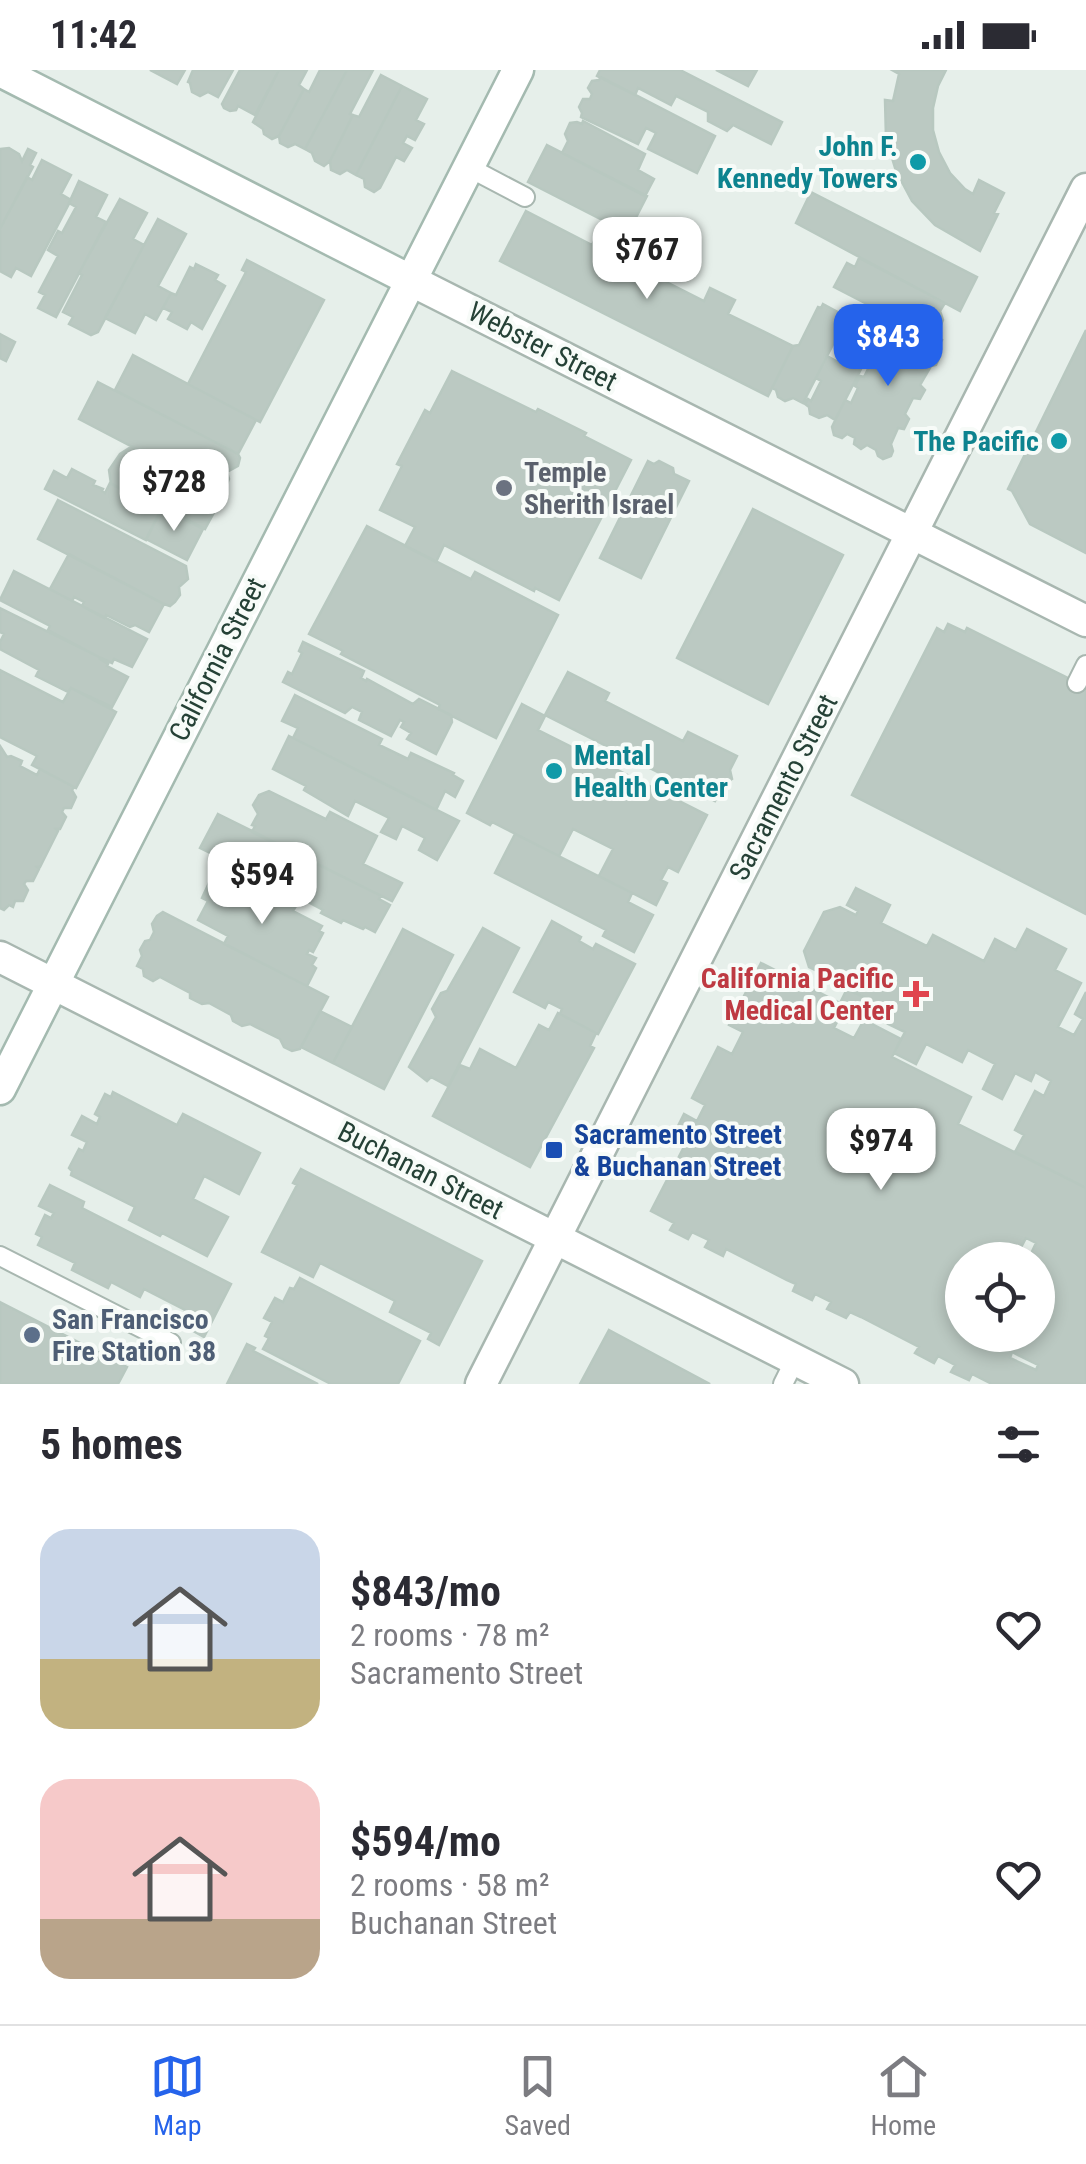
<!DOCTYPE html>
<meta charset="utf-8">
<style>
body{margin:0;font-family:"Roboto Condensed",sans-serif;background:#f2f2f3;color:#2b2b33;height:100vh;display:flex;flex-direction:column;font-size:38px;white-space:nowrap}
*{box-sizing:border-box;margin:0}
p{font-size:32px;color:#7c7c81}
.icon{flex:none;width:55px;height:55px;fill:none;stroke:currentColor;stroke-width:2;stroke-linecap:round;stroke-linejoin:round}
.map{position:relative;height:1314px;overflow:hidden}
.panel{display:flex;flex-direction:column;background:#fff;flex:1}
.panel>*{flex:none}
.controls{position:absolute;left:945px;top:1172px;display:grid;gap:20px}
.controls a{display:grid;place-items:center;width:110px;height:110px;border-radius:50%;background:#fff;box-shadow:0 5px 15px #0003;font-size:50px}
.price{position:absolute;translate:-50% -85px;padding:0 22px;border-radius:20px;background:#fff;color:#222;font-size:32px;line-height:65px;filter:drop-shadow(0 2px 5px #0008)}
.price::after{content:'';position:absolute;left:50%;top:60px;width:30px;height:22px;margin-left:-15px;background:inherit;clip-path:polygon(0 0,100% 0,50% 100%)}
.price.active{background:#2563eb;color:#fff}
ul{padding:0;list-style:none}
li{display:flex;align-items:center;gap:30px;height:250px;padding:0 40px}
li span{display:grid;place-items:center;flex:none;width:280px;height:200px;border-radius:30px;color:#555}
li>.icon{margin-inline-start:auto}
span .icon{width:120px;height:120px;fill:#fffc;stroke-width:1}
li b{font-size:42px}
h2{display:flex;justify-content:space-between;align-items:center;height:120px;padding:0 40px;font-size:42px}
.status{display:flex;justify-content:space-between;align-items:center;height:70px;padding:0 50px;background:#fff;direction:ltr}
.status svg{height:28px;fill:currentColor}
.tab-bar{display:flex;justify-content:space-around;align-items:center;height:140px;border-top:2px solid #e1e1e2;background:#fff;font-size:28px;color:#7c7c81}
.tab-bar a{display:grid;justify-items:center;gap:5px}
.tab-bar .active{color:#2563eb}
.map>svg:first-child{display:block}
.building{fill:#bbc9c2;stroke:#b8c8c0;stroke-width:2.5;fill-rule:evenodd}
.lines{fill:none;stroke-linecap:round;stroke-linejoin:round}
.lane-casing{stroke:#a8b7b0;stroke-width:22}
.street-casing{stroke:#a8b7b0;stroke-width:35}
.secondary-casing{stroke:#a4bab0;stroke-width:35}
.lane{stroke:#fff;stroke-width:18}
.street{stroke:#fff;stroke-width:30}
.secondary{stroke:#fff;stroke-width:30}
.culture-dot{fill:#0f9aa8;stroke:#f7fbf8;stroke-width:4}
.worship-dot{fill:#6b7280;stroke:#f7fbf8;stroke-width:4}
.health-dot{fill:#e0444e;stroke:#f7fbf8;stroke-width:4}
.transit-dot{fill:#1a4fb4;stroke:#f7fbf8;stroke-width:4}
.service-dot{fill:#5c6f8a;stroke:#f7fbf8;stroke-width:4}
.labels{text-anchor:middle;stroke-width:8;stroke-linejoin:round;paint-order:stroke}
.culture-label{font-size:28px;font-weight:bold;fill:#0d838f;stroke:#f7fbf8;text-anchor:end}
.street-label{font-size:28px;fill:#254136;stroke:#f7fbf8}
.worship-label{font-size:28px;font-weight:bold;fill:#5b616d;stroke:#f7fbf8;text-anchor:start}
.health-label{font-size:28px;font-weight:bold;fill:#be3a42;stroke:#f7fbf8;text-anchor:end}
.transit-label{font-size:28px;font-weight:bold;fill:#164399;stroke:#f7fbf8;text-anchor:start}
.service-label{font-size:28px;font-weight:bold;fill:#4e5e75;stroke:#f7fbf8;text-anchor:start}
</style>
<div class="status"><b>11:42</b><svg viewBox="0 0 49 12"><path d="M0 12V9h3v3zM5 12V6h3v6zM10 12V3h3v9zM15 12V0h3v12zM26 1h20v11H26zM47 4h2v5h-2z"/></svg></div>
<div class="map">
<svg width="1086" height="1314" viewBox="0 0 1086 1314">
<rect width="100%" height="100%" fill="#e6efea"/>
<path class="building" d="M150,0H185L177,14Z
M193,0H233L218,27L208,22L200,26L192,22L190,13L188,12Z
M240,0H279L255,45L238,36L236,40L230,41L224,38L222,34Z
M279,0H307L299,15L304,19L279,66L272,69L264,64L263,59L253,52Z
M320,0H347L305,79L295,74L288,77L280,73L279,66L304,19L309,22Z
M347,0H373L350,44L353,45L330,91L324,96L315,91L312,83L305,79Z
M600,0H680L782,52L771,74L733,55L727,61L708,51V42L676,26L671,35L638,18L635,25L597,6Z
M716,0H757L748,16Z
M892,0H946L938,16L933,38V60L939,82L950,103L965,119L973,124L979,110L1004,123L994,143L998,144L980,181L935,155L912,131L896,101L886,68L885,30L893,31L899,4Z
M381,5L402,16L356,105L347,100L340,104L331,100L330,91L353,45L359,47Z
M601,7L715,66L697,103L648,79L656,63L646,58L638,74L581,47L582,43L579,37L583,29H590L592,24L588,18L592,11L599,10Z
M402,16L427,29L416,50L424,54L415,70L407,66L403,73L412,78L404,91L396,87L380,118L374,122L365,117L364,109L356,105Z
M583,51L645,84L638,100L654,109L645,126L562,83L568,71L565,64L570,53L577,52L582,54Z
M547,75L647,126L628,163L528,112Z
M9,78L19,84L22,91L28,79L36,83L30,95L33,97L0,159V79Z
M42,90L71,105L61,124L71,130L31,206L16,198L11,207L0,201V159L27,107L32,110Z
M79,111L107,125L96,147L106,152L56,247L38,238L45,225L39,222L58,186L48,180L58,161L62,163L76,137L69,133Z
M811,122L977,207L960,241L796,153Z
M120,129L147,143L133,169L144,175L98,262L91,265L69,254L73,247L63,242L82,205L79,203Z
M526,141L592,175L598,163L622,175L617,187L704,231L710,218L735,230L728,244L793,276L768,326L500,191Z
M158,149L186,164L158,216L171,223L156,250L145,244L135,263L105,248Z
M859,188L945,233L940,241L943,250L940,257L930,259L907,247L904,253L834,217L847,193L855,197Z
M247,190L324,230L260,352L188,314L246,202L242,200Z
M196,194L218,205L215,210L225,216L202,259L191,252L187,259L168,249L172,242L163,238L171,223L176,225L190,197L194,199Z
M823,234L847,247L803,333L793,328L785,331L778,327L776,320L772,318L793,276L799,275L818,237L821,238Z
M858,238L885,252L835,350L827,345L819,348L810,344L809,337L805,334L808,329L811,331L821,311L816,308L827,286L838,292L856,256L850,253Z
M914,254L942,270L936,281L940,286L936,295L931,296L920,315L925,320L920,329L913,328L905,344L909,349L904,359L898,358L891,374L893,381L891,386L883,389L878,386L876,380L867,375L861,379L854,374L855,368L847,364L842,368L834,365L832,357L845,330L851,333L858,318L855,316L860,306L864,307L871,293L865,290L883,257H891L903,267L908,265Z
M1086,260V483L1030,454L1012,421L1008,419Z
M0,264L15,272L6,291L0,288Z
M133,285L256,350L238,384L115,320Z
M452,301L536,342L538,339L586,363L584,366L631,390L559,530L535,518L534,521L444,475L436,492L405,476L415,457L380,440L402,396L397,394L425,340L430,343Z
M98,312L238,384L240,388L238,396L227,402L229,409L226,416L217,421L79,349Z
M131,377L163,393L161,397L177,405L179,401L224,424L205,459L162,436L165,431L152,424L146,432L111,414L109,400L120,384Z
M648,391L654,394L659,391L673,398L674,404L689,411L641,508L600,488Z
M72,399L95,411L93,415L103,419L102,421L105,423L110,413L146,432L151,430L158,434L160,442L146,470L45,419L54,401L67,408Z
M58,430L186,496L188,509L179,517L180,525L175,532L170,536L164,534L38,469Z
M162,438L203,459L187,490L146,469Z
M753,439L843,485L768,634L677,588Z
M367,456L471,509L475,502L558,545L496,668L438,639L440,635L341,584L343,581L309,564Z
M69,484L164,534L149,562L135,555L130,557L106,545L104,548L82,536L84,532L74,527L72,531L50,519Z
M14,501L147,569L132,597L114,589L112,593L101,588L48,560L50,556L0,530Z
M0,538L101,588L100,589L108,594L107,596L128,607L112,637L71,618L68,622L36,606L39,600L0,579V572L4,564L0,562Z
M948,554L965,562L967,558L1086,617V844L852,725L937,558L944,562Z
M303,572L364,601L361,608L366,611L367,609L413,634L419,629L451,645L452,652L436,684L407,669L411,663L401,657L404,652L400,650L391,666L359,650L362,642L352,637L345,643L283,612L288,602L292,604L302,583L299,581Z
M0,600L63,632L71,618L116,642L76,718L32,695L37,686L0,667Z
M568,602L609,623L605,631L683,671L688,662L737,686L730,700L732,709L724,714L715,731L545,645Z
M295,625L382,669L379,675L408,689L411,683L454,703L453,705L463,711L455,727L445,721L436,740L293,668L298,658L282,651Z
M522,634L545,646L538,660L707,745L678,802L668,797L661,810L667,813L656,835L599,806L613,779L573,759L559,786L492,752L490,755L467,743Z
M289,666L459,751L437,790L419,780L425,768L402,756L396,769L381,762L389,748L355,731L348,746L304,720L306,716L273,699Z
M0,676L7,687L11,686L22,691L20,696L37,705L40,699L74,717L72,720L76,727L71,738H64L62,742L66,747L60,759H56L58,761L40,797H37L39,799L33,811H26L24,814L28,820L23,831H15L13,837L9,835L4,840L0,838Z
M269,721L326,749L330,742L377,766L363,794L402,813L392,831L252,762L255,756L252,755L258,744L253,735L259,725Z
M218,744L306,788L289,822L200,778Z
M515,764L632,823L628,832L653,845L634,882L603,866L606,860L495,803Z
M308,789L381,826L379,829L390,835L375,862L365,857L363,859L343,850L341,853L321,843L323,840L291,823Z
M214,802L221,806L223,803L260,821L262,818L296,836L293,841L322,856L319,861L323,863L313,882L309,880L307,884L316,888L312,895L316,898L307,916L224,874L228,866L198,850L208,831L202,828Z
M856,818L890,835L881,853L927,876L933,865L984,891L995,869L1016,880L1027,859L1066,879L1055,900L1081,913L1058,957L1074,965L1083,949L1075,944L1086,922V1118L1015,1082L1024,1065L1015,1060L1035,1021L1044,1026L1051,1011L1035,1002L1031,1011L1015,1003L1002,1029L983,1019L995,994L968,980L962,992L926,974L916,994L894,983L905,962L888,954L894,942L824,908L826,905L809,897L804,881L824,842L840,837L856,845L858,841L847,835Z
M163,842L328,927L300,979L292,981L284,977L280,969L250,954L242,956L233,951L231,945L209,933L202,934L190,928V923L160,907L153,911L144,906L143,899L137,896L142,886L140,880L145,871L150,870L154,862L152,854L157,846Z
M552,851L581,867L579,871L593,879L596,874L635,894L598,964L560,944L562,939L548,932L545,938L514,922Z
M483,858L519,878L448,1016L431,1007L427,1011L409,997L436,947L432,939L441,923L447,921Z
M403,859L453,885L384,1019L333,993Z
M761,893L840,933L847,919L866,928L857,944L844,938L834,958L854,968L864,950L901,969L892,987L971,1027L958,1054L1086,1118V1314H992L972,1304L969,1310L951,1302L955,1295L938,1286L934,1293L915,1283L919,1277L861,1247L850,1242L846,1248L827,1239L831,1232L815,1224L812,1230L793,1221L796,1214L787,1210L726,1179L723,1186L705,1177L709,1170L692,1162L688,1169L670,1160L674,1153L651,1141L688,1069L675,1062L684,1044L697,1051L705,1035L692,1028L718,977L732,984L743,962L729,955ZM1026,1168L1036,1173L1028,1190H1038V1265H962V1190H1026L1017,1185ZM1012,1282L1038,1295L1036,1300L1010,1288Z
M320,941L352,957L333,993L301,977Z
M558,943L596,963L590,976L594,978L530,1097L433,1046L460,995L470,999L480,979L516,998L539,955L549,960Z
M113,1022L177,1055L183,1044L260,1083L239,1124L204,1106L193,1129L228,1147L207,1186L162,1163L160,1166L129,1150L135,1137L71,1105L72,1101L69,1098L79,1079L83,1081L87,1072L72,1065L82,1046L97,1054L100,1047L95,1044L105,1024L111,1027Z
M301,1099L482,1191L439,1275L428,1269L431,1263L390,1242L395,1231L320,1193L313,1207L262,1182L297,1115L293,1113Z
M50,1115L84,1132L82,1138L231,1214L204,1267L179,1253L185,1240L144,1219L140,1227L111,1212L108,1218L72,1200L75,1193L38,1175L42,1167L36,1164L45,1145L51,1148L54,1143L39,1136Z
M300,1208L420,1271L398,1314H331L263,1279L269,1268L265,1266L272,1252L264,1248L275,1228L283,1232L290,1218L294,1219Z
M0,1232L127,1297L118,1314H0Z
M609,1260L710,1314H580Z
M247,1274L255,1278L253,1281L318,1314H227Z"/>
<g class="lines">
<g class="lane-casing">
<path id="lane" d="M468,97L525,127
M1077,613L1086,595
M0,1186L171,1273
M783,1314L795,1290"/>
</g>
<g class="street-casing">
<path id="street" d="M410,210L1086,551
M0,887L843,1314
M481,1314L1086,119"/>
</g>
<g class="secondary-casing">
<path id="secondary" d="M0,1L410,210
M0,1019L518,0"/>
</g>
<use href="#lane" class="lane"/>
<use href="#street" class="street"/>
<use href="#secondary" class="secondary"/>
</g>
<g class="culture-dot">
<circle cx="918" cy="92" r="10"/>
<circle cx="1059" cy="371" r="10"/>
<circle cx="554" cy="701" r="10"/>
</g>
<circle class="worship-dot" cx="504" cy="418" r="10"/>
<path class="health-dot" d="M911 909h10v10h10v10h-10v10h-10v-10h-10v-10h10z"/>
<rect class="transit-dot" x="544" y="1070" width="20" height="20" rx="5"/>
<circle class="service-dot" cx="32" cy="1265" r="10"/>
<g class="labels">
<g class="culture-label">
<text x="898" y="86">John F.<tspan x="898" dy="32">Kennedy Towers</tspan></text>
<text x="1039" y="381">The Pacific</text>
<text x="574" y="695" text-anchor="start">Mental<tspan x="574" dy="32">Health Center</tspan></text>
</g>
<g class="street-label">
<text transform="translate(543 276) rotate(27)" y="10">Webster Street</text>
<text transform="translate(217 589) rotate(-63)" y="10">California Street</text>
<text transform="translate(783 717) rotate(-63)" y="10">Sacramento Street</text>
<text transform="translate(421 1100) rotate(27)" y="10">Buchanan Street</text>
</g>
<g class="worship-label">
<text x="524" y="412">Temple<tspan x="524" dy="32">Sherith Israel</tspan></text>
</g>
<g class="health-label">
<text x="894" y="918">California Pacific<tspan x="894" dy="32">Medical Center</tspan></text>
</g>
<g class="transit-label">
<text x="574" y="1074">Sacramento Street<tspan x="574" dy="32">&amp; Buchanan Street</tspan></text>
</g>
<g class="service-label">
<text x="52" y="1259">San Francisco<tspan x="52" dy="32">Fire Station 38</tspan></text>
</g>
</g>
</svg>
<div class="controls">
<a><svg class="icon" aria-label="locate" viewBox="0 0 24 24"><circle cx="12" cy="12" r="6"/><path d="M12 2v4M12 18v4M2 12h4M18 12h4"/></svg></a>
</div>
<b class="price" style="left:647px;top:232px">$767</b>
<b class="price active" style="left:888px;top:319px">$843</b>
<b class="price" style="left:174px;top:464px">$728</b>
<b class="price" style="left:262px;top:857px">$594</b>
<b class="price" style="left:881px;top:1123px">$974</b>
</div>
<section class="panel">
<h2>5 homes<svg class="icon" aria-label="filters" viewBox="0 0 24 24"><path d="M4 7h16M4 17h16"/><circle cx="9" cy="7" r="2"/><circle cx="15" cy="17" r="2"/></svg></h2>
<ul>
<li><span style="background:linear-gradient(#c9d6e8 65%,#c2b280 0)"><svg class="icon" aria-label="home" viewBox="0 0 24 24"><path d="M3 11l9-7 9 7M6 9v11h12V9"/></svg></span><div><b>$843/mo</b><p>2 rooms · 78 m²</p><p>Sacramento Street</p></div><svg class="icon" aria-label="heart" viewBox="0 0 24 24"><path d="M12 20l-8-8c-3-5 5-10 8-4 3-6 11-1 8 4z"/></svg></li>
<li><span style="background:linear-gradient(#f6c9c9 70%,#b9a48a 0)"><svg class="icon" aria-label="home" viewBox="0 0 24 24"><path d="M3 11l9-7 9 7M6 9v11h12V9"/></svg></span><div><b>$594/mo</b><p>2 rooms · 58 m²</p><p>Buchanan Street</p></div><svg class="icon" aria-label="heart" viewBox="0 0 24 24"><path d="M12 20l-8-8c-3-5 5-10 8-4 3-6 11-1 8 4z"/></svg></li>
</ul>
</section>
<nav class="tab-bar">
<a class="active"><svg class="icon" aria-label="map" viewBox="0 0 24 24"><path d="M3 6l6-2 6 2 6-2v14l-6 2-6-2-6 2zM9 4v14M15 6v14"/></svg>Map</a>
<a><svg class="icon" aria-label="saved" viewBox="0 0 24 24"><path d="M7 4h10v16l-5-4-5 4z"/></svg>Saved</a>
<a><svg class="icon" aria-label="home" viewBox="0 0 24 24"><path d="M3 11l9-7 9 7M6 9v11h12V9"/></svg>Home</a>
</nav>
